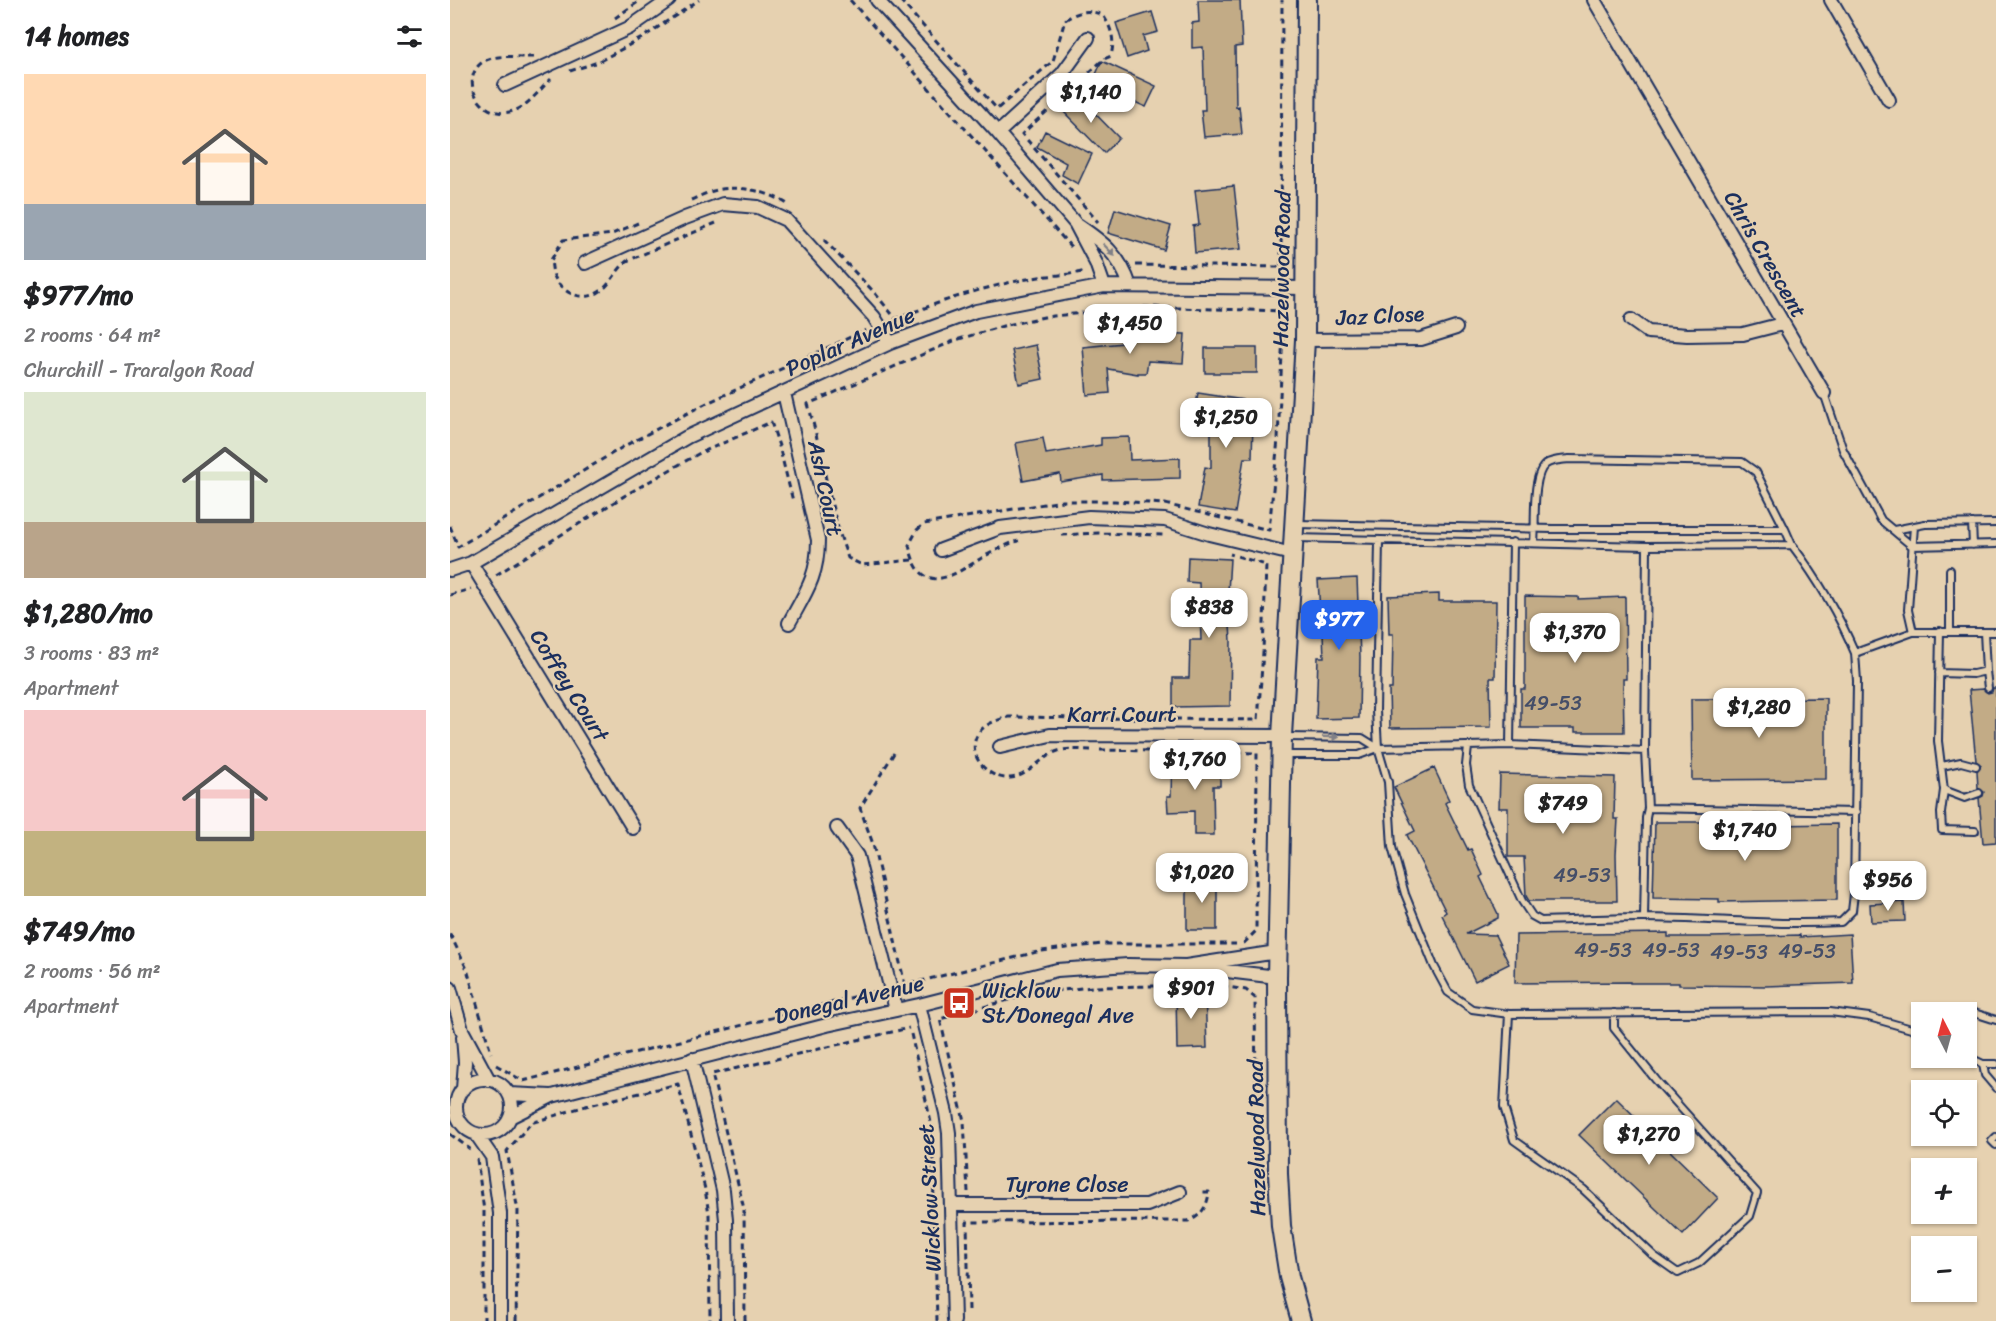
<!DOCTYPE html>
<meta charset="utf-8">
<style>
body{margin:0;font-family:Sriracha,sans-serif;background:#f2f2f2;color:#202124;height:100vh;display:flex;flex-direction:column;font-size:22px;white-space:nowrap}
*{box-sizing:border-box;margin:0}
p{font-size:20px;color:#757577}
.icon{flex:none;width:33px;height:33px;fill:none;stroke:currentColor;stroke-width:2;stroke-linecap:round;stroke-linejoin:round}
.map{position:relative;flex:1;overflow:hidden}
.panel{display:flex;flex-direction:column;background:#fff;width:450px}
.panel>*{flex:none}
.needle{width:39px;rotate:354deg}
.tools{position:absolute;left:1461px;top:1002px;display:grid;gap:12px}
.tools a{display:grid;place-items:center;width:66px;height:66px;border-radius:0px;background:#fff;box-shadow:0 2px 4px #0004;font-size:30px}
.price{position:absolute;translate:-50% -51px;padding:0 14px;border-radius:12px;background:#fff;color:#222;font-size:20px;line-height:39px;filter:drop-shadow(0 2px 3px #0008)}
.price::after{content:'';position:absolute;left:50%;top:36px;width:18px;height:14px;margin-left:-9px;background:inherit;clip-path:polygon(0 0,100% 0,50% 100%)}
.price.active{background:#2563eb;color:#fff}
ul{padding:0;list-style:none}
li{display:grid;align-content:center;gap:12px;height:318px;padding:0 24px}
li span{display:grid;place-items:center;height:186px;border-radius:0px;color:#555}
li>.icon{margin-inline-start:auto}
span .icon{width:108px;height:108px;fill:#fffc;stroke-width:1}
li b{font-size:26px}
h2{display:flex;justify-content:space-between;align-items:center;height:72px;padding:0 24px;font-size:26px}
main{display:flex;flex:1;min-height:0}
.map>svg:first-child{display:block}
.building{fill:#c2ab86;stroke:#1b2f5e;stroke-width:1.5}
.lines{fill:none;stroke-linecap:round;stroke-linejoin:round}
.lane-casing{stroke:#1b2f5e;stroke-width:10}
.street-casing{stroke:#1b2f5e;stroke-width:16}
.secondary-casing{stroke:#1b2f5e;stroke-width:22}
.path{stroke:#1b2f5e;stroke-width:3;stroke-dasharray:6 4.5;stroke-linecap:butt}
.lane{stroke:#e6d1b0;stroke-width:6}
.street{stroke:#e6d1b0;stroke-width:12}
.secondary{stroke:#e6d1b0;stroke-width:18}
.oneway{fill:#808087}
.labels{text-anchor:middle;stroke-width:4.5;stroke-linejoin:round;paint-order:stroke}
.number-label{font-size:20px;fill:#454e68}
.street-label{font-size:22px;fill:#1b2f5e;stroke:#e6d1b0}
.poi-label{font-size:22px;fill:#1b2f5e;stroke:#e6d1b0;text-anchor:start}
</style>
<main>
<section class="panel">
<h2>14 homes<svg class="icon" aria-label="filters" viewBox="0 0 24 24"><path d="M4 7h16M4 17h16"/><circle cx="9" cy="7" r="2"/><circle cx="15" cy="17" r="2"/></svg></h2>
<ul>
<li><span style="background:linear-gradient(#ffd9b3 70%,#9aa5b1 0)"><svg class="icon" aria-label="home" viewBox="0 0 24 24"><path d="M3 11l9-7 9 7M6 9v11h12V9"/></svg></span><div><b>$977/mo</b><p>2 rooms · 64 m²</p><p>Churchill - Traralgon Road</p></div></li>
<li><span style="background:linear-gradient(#dfe7d0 70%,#b9a48a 0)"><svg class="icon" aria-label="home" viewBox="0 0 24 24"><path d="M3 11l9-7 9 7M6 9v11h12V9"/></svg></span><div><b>$1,280/mo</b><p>3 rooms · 83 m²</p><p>Apartment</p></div></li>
<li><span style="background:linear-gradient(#f6c9c9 65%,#c2b280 0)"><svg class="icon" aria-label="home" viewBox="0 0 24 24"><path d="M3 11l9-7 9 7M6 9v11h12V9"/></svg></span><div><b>$749/mo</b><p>2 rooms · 56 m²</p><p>Apartment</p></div></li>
</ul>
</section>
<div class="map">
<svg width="1546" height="1321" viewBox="0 0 1546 1321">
<rect width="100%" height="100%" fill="#e6d1b0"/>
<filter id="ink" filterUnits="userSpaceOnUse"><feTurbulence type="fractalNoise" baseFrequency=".0167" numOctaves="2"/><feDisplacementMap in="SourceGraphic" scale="12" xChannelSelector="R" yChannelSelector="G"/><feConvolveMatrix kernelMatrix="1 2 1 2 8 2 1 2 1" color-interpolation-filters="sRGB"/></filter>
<g filter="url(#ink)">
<path class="building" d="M748,0H790L792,46L785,47L786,107L789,106L792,134L754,137L751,110H755L753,47L742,48V23L749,22Z
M702,12L708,32L693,36L697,51L677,58L666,23Z
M652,61L706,86L696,107L642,83Z
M628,96L669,138L654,153L612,110Z
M595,131L642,154L628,184L612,175L616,163L587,147Z
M784,186L791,249L745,253L743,226L749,225L745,190Z
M665,209L721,226L714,250L658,233Z
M677,322L704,326L702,333L735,334L733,363L698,361L696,373H688V374L658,369L660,393L637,395L633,347L673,343Z
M586,345L593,379L569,384L562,350Z
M755,348H807V373H755Z
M748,393L806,402L803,423L802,458H794L785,513L748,507L755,467L761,468V414L745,411Z
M679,437L680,460L730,458V478L653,480V475L611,482L610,474L573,481L566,443L593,438L596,454L651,445V438Z
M738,557L780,559L778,592L781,641L780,706L723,707V678H739L740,640H751L749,583L737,582Z
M907,578L910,657L909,718L866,719L868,657H874L872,611H870L868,580Z
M989,594V601H1046L1045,678H1040L1041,727L940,728L939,689H942L943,634H939L938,596Z
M1075,596L1128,597V599L1175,597L1176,679H1173L1174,732H1125V728H1071V689H1075Z
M1543,688H1546V842L1533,843L1529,798L1533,796L1534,792L1528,788L1527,771L1531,765L1526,761L1519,690L1533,689L1538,693L1542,692Z
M1376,698V779L1242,780L1241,699Z
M722,759H770V786H763L764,835H744V811L718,812L717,796H721Z
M984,768L999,800L995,803L1018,850L1021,849L1033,875L1030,877L1048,914V918L1016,934L1045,935L1059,964L1025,981L992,915L996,912L957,835L965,831L944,787Z
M1050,774L1165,777L1164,819H1168L1166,854L1167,901H1079L1076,896L1074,857H1058V808H1049Z
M1205,822H1325V825L1387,824V900L1269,902V899L1203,898Z
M737,879H767V930H737Z
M1454,902L1455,921L1421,922L1420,904Z
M1218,933V937H1261L1350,935V937L1400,934L1403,983L1316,986L1229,985V983H1180V982L1065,983L1066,935Z
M755,991L757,1048L727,1049L726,992Z
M1166,1098L1268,1198L1233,1235L1129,1135Z"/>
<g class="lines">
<g class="lane-casing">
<path id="lane" d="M1374,393L1393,450L1431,520L1462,546L1546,544
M1522,523L1523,545
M846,524L1103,529H1335L1342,545
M1444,530L1475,524L1546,523
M845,538L1197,546L1342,545C1367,578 1389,615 1405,653L1407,681L1404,894L1402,911L1391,922C1325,926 1259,918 1193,918C1159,918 1125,920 1091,921L1082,916L1072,901L1019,785L1016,765L1018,747
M929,541L926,711L928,748L938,782L942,847L955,894L984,966L998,992L1022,1009L1059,1014L1380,1012L1419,1017L1472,1032
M1084,543C1086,524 1081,475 1096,464C1102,460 1112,460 1119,459L1292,462L1306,472L1335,529
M1500,570V631
M1490,631L1488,741L1494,790L1491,813L1492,830L1525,831
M1463,632H1546
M1405,653L1463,632L1458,610L1464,526
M1536,671L1538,688
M1489,673L1523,674L1536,671L1534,632
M835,737L912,738L928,748
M1060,745L1063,542
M833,755H909L928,748L1060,745L1195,751
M1492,766L1511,762L1526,766
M1494,790L1515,798L1529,793
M1198,808L1406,812
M1194,918L1196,818L1198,808L1195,751L1197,546
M1516,1013L1518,1011L1546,1020
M1059,1014L1054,1107L1064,1140L1133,1189L1204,1256L1228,1273L1249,1263L1300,1216L1307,1193L1206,1080L1164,1028V1013
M1516,1056L1533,1064H1546
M1533,1064L1535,1075L1546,1088
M1546,1137L1542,1141L1546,1145"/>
</g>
<g class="street-casing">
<path id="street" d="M427,0L548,133L625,223L646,263L654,286
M1144,0L1374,393
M1381,0L1439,100
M55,85L179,28L219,0
M548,133L612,74L638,38
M626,224C653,242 670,255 680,286
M135,263L235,218L273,204L308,207L336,220L424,317L440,343
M1181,320L1198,332L1237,335L1293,334L1332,324
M855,340L971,339L1006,328
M334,393L368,540C368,576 356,592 339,623
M491,550L550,528L639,517L715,520L759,534L842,554
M21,563L183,828
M0,570L21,563L237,437L440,343L526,311L654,286L856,288
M550,747L600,735L832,736
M387,828L407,856L446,1010
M752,968L827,977
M0,988L12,1030L39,1080
M469,1005L496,1113L499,1133L504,1321
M13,1037L15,1062L13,1089
M242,1059L273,1190L276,1220L277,1321
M6 1107a28 28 0 1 1 56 0a28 28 0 1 1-56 0Z
M59,1094L101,1096
M60,1117L102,1096L377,1025L469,1005L607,970L678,965L736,966L827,952
M26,1134L42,1157L50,1213V1321
M502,1205H697L730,1192"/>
</g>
<g class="secondary-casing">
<path id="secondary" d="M851,1321L839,1277L831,1226L828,1174L827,977L832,736L855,340L857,0"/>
</g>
<path class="path" d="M400,0L621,247
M450,0L547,109L603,61L615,20C629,11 637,9 653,15C662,29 665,40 661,56L654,59L572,134L648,222
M165,18L191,0
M83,57C68,58 42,52 29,65C10,85 34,123 66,110C80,104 90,89 101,79
M120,71L148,62L192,38L249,0
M241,200C248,197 256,193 263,191C288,184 320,191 340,206
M188,223L162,234L113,240L101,260C102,266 102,273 105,278C113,294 134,302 149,292C161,285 166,270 177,261L266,223
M374,240L424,292L446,319C493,300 539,285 589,277C604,275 621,275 635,271
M686,265L831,267L832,0
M0,526L8,547L176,445L255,404L416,330
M612,535L649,533L713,535
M462,560L412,565L398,558C379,508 373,455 358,404L506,340L553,326L594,317L693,307L834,311L828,439L819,530L715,504L665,501H612L474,524L467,530L459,545C470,596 498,579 530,559C540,553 552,547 564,542L569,541
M46,575L179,493L248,454L321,422L329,446L343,501
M0,595L21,589
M641,750C631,750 617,748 608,751C591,756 579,777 560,778C537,780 513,752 530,731C537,723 548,720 559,717L808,720L813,652L816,565L780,554
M650,750L807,753L806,931L793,944
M444,753L410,808L423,844L455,985L591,951L652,944H786
M0,934L17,969L41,1053
M461,1034L482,1127L487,1321
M46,1065L73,1081L427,991
M0,1134L20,1149
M27,1159L34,1211V1321
M518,1192L514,1121L490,1019L584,993L642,987L766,985L796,990L805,998L806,1089
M519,1310L517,1222L738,1221C751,1217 758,1205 759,1192H752
M66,1321L68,1211L57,1151L81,1123L139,1105L228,1084L255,1189L259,1214L260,1321
M295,1321L294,1209L262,1074L459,1028"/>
<use href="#lane" class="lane"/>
<use href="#street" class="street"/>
<use href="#secondary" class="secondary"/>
</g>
<defs><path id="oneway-solid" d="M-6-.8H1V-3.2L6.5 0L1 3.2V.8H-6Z" transform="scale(1.5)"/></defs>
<g class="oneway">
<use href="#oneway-solid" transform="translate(659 250) rotate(46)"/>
<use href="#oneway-solid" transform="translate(881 737) rotate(1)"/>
</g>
</g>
<defs>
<g id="bus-square" transform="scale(1.725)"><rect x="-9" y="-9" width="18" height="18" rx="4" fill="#c8321e" stroke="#e6d1b0"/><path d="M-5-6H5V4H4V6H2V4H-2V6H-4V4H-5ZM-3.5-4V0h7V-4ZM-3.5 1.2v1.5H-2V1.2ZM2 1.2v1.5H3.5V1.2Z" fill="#fff"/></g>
</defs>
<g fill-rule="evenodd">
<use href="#bus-square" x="509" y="1003"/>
</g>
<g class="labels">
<g class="number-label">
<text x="1103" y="710">49-53</text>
<text x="1132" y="882">49-53</text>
<text x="1153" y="957">49-53</text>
<text x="1221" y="957">49-53</text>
<text x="1357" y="958">49-53</text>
<text x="1289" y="959">49-53</text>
</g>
<g class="street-label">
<text transform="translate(1316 254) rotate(60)" y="8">Chris Crescent</text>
<text transform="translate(831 269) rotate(-89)" y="8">Hazelwood Road</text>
<text transform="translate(930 315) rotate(-3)" y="8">Jaz Close</text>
<text transform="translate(400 341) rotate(-24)" y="8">Poplar Avenue</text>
<text transform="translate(376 488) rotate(78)" y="8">Ash Court</text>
<text transform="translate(120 685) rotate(58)" y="8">Coffey Court</text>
<text x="672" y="722">Karri Court</text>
<text transform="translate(399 999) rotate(-13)" y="8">Donegal Avenue</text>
<text transform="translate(806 1138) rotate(-91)" y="8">Hazelwood Road</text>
<text x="617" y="1192">Tyrone Close</text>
<text transform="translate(479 1198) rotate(-93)" y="8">Wicklow Street</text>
</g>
<g class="poi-label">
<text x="532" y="998">Wicklow<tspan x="532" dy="25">St/Donegal Ave</tspan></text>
</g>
</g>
</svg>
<div class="tools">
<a><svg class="needle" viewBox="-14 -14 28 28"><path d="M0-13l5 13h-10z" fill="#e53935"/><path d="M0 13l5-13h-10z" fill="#757577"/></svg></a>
<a><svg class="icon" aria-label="locate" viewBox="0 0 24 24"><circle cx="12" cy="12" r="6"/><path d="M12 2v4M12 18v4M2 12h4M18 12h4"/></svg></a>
<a>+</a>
<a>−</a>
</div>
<b class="price" style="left:641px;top:124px">$1,140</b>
<b class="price" style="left:680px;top:355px">$1,450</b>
<b class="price" style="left:776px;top:449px">$1,250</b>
<b class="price" style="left:759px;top:639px">$838</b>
<b class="price active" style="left:889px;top:651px">$977</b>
<b class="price" style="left:1125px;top:664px">$1,370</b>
<b class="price" style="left:1309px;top:739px">$1,280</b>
<b class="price" style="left:745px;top:791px">$1,760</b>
<b class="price" style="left:1113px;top:835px">$749</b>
<b class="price" style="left:1295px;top:862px">$1,740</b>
<b class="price" style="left:752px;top:904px">$1,020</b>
<b class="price" style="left:1438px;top:912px">$956</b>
<b class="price" style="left:741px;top:1020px">$901</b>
<b class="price" style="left:1199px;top:1166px">$1,270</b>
</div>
</main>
